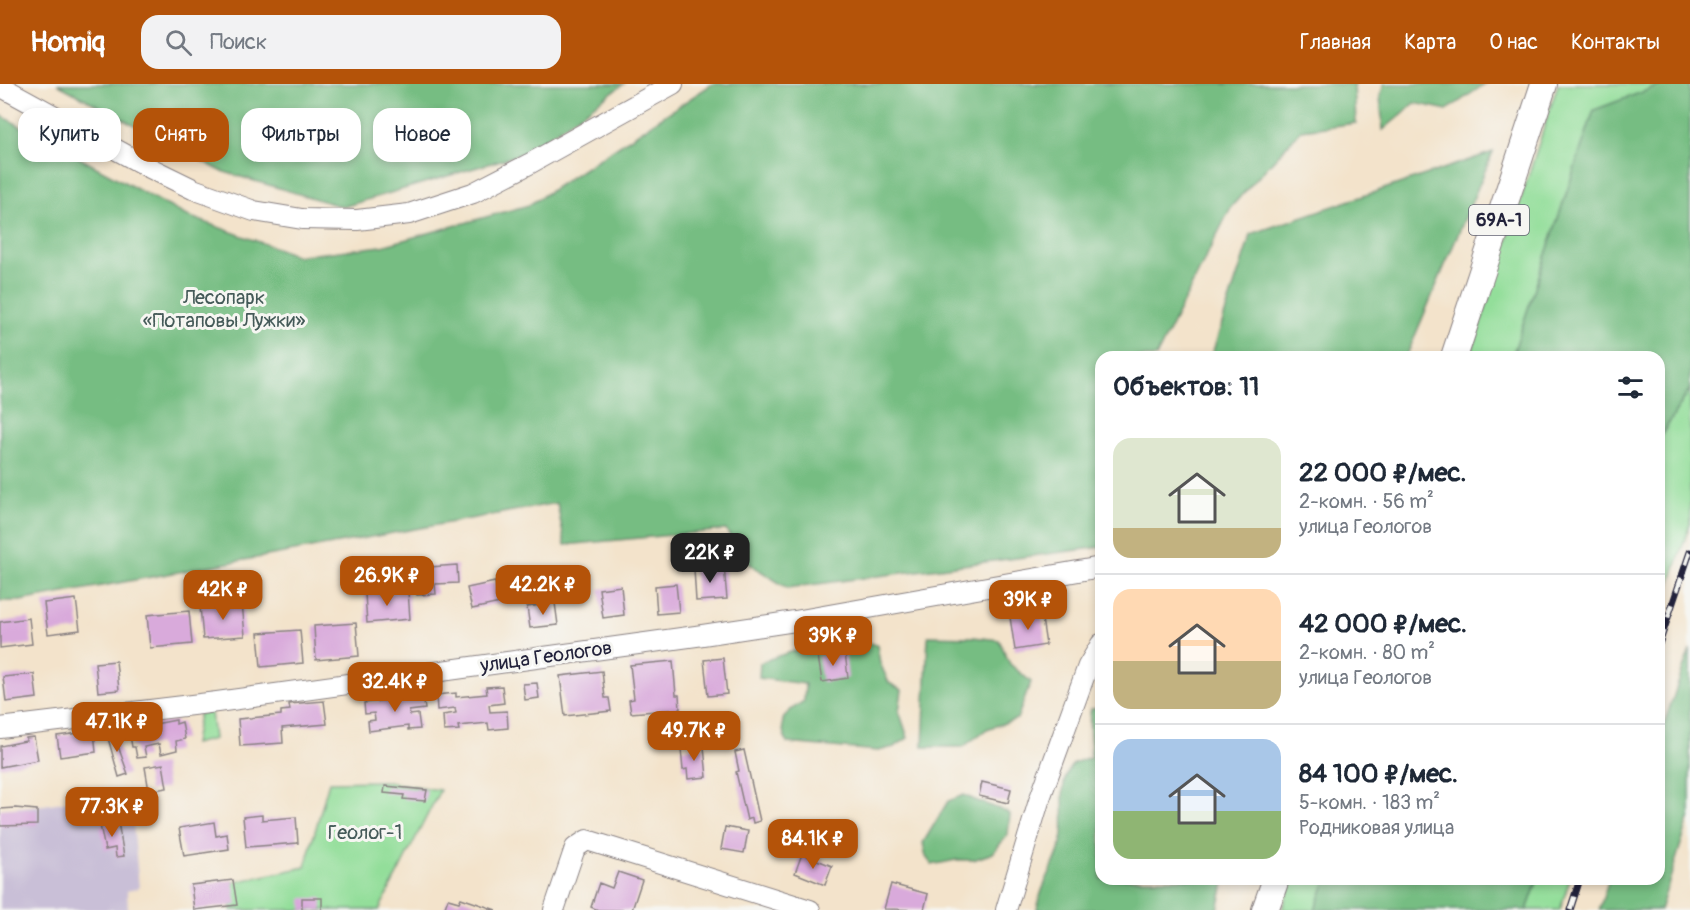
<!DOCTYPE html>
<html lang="ru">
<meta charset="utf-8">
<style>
body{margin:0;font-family:Pangolin,sans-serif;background:#f2f2f3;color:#1f2937;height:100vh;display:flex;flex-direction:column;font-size:22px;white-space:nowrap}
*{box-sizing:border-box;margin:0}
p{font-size:20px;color:#747a83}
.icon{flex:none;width:33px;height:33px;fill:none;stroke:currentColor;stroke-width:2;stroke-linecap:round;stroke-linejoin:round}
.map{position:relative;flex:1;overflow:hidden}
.side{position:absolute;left:1095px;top:267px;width:570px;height:534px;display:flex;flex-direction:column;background:#fff;border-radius:18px;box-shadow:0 3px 9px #0003}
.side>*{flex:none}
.banner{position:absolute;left:18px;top:24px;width:570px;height:54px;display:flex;gap:12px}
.price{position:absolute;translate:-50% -51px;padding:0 14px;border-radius:12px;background:#b45309;color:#fff;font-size:20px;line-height:39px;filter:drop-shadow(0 2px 3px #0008)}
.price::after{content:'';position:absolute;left:50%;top:36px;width:18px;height:14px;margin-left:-9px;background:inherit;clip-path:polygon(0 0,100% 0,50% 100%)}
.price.active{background:#222;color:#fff}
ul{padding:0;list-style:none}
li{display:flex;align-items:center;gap:18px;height:150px;padding:0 18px}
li+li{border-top:2px solid #e0e1e3}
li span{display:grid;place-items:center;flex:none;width:168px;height:120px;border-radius:18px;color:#555}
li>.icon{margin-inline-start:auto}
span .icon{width:72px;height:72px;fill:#fffc;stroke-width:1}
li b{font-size:26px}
h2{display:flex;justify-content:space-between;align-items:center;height:72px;padding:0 18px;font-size:26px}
.pill{padding:0 21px;border-radius:18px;background:#fff;box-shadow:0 3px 9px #0003;font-size:21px;line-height:54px}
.pill.active{background:#b45309;color:#fff}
header{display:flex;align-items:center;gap:36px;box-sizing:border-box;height:84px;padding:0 30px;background:#b45309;color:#fff}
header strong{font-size:28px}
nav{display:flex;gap:33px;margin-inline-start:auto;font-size:21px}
.search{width:420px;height:54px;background:#f2f2f3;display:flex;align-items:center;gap:15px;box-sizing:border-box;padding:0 21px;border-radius:18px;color:#747a83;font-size:22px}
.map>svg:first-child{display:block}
.industrial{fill:#c9bfd7}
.green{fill:#93de9a;stroke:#5a806a;stroke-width:1.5}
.forest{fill:#76bd82;stroke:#4c705e;stroke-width:1.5}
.building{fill:#d9aadb}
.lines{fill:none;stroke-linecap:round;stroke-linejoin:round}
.minor-casing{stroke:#8a8283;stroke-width:22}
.major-casing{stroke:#8a8283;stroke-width:28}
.minor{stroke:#fff;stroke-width:20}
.major{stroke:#fff;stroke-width:26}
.rail-casing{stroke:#22223b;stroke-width:7}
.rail{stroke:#f6f6f2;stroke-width:4.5;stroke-dasharray:14;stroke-linecap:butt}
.labels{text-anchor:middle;stroke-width:6;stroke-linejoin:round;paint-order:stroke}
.shield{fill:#f6f6f2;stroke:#626272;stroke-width:1.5}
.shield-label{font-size:18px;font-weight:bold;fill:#22223b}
.park-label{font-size:20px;fill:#445a58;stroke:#f6f6f2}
.street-label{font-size:20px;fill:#22223b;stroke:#f6f6f2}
</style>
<header>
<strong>Homiq</strong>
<div class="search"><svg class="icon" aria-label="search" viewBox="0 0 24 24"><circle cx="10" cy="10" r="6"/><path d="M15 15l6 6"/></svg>Поиск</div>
<nav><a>Главная</a><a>Карта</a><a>О нас</a><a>Контакты</a></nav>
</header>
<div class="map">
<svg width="1690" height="826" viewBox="0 0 1690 826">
<rect width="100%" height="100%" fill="#f6f6f2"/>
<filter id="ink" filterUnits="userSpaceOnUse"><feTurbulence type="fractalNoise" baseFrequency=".0167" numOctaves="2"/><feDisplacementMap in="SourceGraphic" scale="12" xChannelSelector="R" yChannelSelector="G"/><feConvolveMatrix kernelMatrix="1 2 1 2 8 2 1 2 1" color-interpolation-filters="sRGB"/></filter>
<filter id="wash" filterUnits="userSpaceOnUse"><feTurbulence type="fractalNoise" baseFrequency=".008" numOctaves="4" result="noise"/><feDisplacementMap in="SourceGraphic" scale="24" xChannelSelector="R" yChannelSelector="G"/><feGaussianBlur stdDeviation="1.35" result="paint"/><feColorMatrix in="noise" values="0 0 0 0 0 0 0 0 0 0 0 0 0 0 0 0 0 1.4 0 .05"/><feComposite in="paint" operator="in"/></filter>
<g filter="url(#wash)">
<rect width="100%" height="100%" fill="#f3e3cb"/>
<path class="industrial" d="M130,707L139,804L127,807L128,826H0V725L44,721Z"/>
<path class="green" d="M1558,0H1664L1594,26L1512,273H1470Z
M1690,305V440L1659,533V355Z
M211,628L214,655L194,660L199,630Z
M383,697L440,706L379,826H231L230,799L305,783L329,698Z
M1292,795H1327L1315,826H1282Z
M1538,795H1570L1560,826H1527Z"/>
<path class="forest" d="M57,0H624L525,69L343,123L221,87Z
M712,0H1354L1356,39L1301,46L1231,123L1156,273H1101V463L787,504L748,479L726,446L565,461L557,419L20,517H0V31L185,131L298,172L382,162L529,121Z
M1384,0H1485L1447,26L1415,19L1383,46L1380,12Z
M1664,0H1690V305L1659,355V273H1512L1594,26Z
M1493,68L1406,273H1211L1251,150Z
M928,552L973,553L999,556L1010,580L1031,598L1017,635L987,645L963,663H923Z
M860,556L877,561L880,579L889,599L902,606L899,627L908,654L894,663L878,667L787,659C777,634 783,631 804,617L805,600L759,594L760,579C792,565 826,559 860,556Z
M1690,565V732L1660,826H1599L1609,795H1659V654Z
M1101,624V795H1225L1218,826H1037C1040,801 1057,780 1062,756C1067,734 1058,708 1068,687C1073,677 1082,676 1091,674C1092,657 1087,641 1091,625Z
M964,711C979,719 995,722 1010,730L1008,750L993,769L973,776H956L932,781L926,773L923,759L948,717Z
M1327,795H1538L1527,826H1315Z"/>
<g id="blocks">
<path class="building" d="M457,481L458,499L435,500L436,510L417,511L415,484Z
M724,482L727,515L696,517L694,485Z
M495,498L500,519L472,525L467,504Z
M676,500L679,528L657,530L655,502Z
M621,502L624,531L603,534L599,505Z
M408,507L410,535L367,539L365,510Z
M76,515L80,546L48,550L44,519Z
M242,518L245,552L203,555L200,522Z
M555,519L558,541L530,544L527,523Z
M189,527L192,560L150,564L147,531Z
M1041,528L1046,561L1015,566L1010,533Z
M29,534L32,560L0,564V538Z
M356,539L359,572L316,576L314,542Z
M300,546L303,579L261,583L258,549Z
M845,568L848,594L822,598L818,572Z
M723,574L727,610L708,612L704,576Z
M116,577L119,606L98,608L95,579Z
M673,577L676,611H679L680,625L631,629L629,616L634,615L630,581Z
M602,587L605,614H609L611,627L565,632L560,592Z
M34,590L37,614L6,618L3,593Z
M537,599L539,614L525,616L523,600Z
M502,602L504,619L489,621L490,628L507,627L508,644L489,646L488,639L458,642L459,646L444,647L443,631L456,629L455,624L437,626L436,611L456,609V613L487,610L486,603Z
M423,612L425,625L409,627L410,631L418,630L420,645L408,646V642L369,647L368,637L375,636L374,629L365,630L364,619Z
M324,617L327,640L282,644L283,659L240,662L238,635L281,631V627L290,626L289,620Z
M176,636V640L182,638L185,655L176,657L177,666L161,670L159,660L144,663L146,673L137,674L135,663H132L129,645Z
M115,645L118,662L128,690L119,693L106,647Z
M94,647L96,668L60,673L57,652Z
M34,653L38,676L0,683V662L26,657V654Z
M704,663L707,693L688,695L687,685L683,686L681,665Z
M744,666L760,737L753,739L752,734L747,736L736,688L739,687L735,668Z
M163,680L167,704L149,707L145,683Z
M982,698L1011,705L1008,719L979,712Z
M385,702L427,706L425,717L403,715L404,711L384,709Z
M15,724L37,726V741L0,742V725Z
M262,731V736L296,733L298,759L246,763L243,733Z
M118,738L124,772L116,773L115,764L105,766L100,741Z
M214,738L216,752L227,750L229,765L184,772L179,744Z
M725,743L748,747L744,769L721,765Z
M802,770L832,782L825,801L795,789Z
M618,788L642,796L632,826H598L591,823L599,799L612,804Z
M233,796L237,821L194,826L191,801Z
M891,800L928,810L924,826L884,825Z
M302,814H322V826H302Z
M461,814L496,826H444L448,815L459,818Z"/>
</g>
</g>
<g filter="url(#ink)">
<use href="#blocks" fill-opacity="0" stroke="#8a8283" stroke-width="1.5"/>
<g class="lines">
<g class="minor-casing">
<path id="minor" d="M0,2L148,83L193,105L254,127L302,135L357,136L409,130L473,109L529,80L673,0
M0,644L217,618L696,552L795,537L1101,483
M554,826L575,764L587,756L810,826
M1006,826L1039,717L1088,582L1101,560"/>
</g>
<g class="major-casing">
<path id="major" d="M1454,273L1544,0
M1265,826L1276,795"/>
</g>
<use href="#minor" class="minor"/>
<use href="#major" class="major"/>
<g class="rail-casing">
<path id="rail" d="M1659,560L1690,468
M1570,826L1580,795"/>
</g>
<use href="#rail" class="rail"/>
</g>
</g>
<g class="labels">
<rect class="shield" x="1469" y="121" width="60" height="30" rx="4.5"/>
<g class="shield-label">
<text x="1499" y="142">69А-1</text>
</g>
<g class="park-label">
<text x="224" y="220">Лесопарк<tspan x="224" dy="23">«Потаповы Лужки»</tspan></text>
<text x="365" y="755">Геолог-1</text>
</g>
<g class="street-label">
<text transform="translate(546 572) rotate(-8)" y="7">улица Геологов</text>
</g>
</g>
</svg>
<b class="price active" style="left:710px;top:500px">22K ₽</b>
<b class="price" style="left:387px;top:523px">26.9K ₽</b>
<b class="price" style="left:543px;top:532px">42.2K ₽</b>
<b class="price" style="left:223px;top:537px">42K ₽</b>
<b class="price" style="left:1028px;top:547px">39K ₽</b>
<b class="price" style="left:833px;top:583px">39K ₽</b>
<b class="price" style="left:395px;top:629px">32.4K ₽</b>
<b class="price" style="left:117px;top:669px">47.1K ₽</b>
<b class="price" style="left:694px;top:678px">49.7K ₽</b>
<b class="price" style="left:112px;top:754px">77.3K ₽</b>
<b class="price" style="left:813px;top:786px">84.1K ₽</b>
<div class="banner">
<a class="pill">Купить</a>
<a class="pill active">Снять</a>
<a class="pill">Фильтры</a>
<a class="pill">Новое</a>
</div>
<section class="side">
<h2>Объектов: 11<svg class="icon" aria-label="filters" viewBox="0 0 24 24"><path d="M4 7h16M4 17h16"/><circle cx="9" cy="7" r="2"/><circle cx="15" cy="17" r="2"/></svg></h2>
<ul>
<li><span style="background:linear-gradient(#dfe7d0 75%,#c2b280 0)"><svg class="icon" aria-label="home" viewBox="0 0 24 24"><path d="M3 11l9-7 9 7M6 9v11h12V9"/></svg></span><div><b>22 000 ₽/мес.</b><p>2-комн. · 56 m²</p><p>улица Геологов</p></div></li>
<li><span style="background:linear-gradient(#ffd9b3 60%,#c2b280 0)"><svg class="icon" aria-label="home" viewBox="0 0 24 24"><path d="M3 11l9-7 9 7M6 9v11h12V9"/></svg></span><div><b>42 000 ₽/мес.</b><p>2-комн. · 80 m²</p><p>улица Геологов</p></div></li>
<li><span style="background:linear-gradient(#a9c7e8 60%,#8fb573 0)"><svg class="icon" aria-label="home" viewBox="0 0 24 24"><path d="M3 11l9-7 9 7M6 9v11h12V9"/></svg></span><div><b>84 100 ₽/мес.</b><p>5-комн. · 183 m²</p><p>Родниковая улица</p></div></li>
</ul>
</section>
</div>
